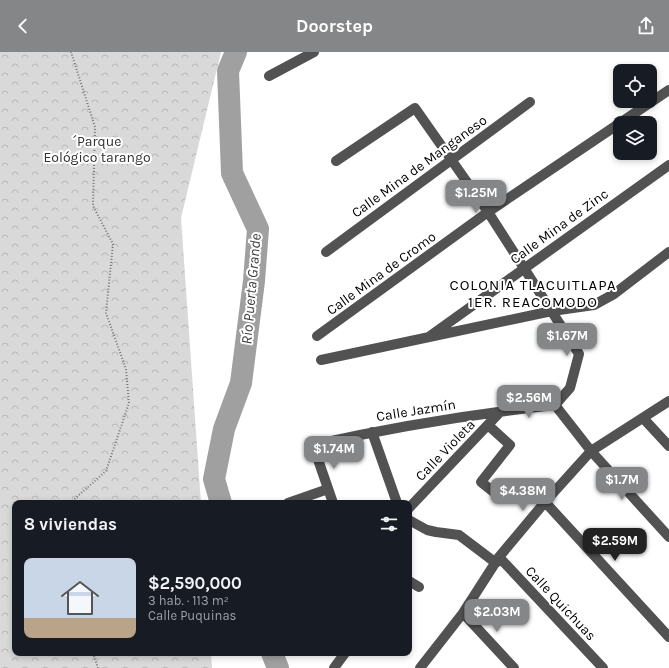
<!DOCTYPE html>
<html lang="es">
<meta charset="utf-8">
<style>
body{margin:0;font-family:Karla,sans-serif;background:#20242c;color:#f1f3f6;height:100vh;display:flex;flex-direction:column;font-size:15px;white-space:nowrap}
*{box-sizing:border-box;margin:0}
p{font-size:13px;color:#9ea1a6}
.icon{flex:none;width:22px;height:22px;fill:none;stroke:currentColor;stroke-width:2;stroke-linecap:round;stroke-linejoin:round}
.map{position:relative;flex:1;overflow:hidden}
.sheet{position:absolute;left:12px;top:448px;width:400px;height:156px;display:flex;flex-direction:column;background:#171b24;border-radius:8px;box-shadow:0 2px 6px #0003}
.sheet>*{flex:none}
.tools{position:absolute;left:613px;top:12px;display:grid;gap:8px}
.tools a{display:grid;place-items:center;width:44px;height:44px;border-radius:8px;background:#171b24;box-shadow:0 2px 6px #0003;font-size:20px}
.price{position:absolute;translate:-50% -34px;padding:0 9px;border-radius:8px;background:#858687;color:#fff;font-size:13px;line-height:26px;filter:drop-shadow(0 1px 2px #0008)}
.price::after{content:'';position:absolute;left:50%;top:24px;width:12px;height:9px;margin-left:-6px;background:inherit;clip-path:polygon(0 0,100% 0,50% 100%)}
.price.on{background:#222;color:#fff}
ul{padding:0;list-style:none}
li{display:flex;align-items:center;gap:12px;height:100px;padding:0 12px}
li+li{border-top:1px solid #363941}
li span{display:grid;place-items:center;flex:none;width:112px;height:80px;border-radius:8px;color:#555}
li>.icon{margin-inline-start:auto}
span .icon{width:48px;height:48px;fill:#fffc;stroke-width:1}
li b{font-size:17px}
h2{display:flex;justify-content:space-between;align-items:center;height:48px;padding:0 12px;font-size:17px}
header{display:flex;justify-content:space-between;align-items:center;height:52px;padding:0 12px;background:#858687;color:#fff;font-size:18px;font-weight:700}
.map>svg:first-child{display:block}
.park{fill:url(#park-crowns)}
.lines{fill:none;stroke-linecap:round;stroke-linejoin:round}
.river{stroke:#a0a0a0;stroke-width:22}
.path{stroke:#747474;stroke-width:2;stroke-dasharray:1 2;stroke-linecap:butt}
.minor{stroke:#525252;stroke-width:10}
.labels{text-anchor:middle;stroke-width:4;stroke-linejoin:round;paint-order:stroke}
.park-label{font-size:14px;fill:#303030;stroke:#fff}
.street-label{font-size:14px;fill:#000;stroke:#fff}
.neighbourhood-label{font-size:15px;letter-spacing:1px;fill:#000;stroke:#fff}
.water-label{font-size:15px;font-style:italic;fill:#414141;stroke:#fff}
</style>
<header><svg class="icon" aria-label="back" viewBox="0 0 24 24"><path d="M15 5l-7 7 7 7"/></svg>Doorstep<svg class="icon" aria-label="share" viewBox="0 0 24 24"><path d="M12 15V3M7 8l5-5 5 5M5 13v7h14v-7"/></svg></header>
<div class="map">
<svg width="669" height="616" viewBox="0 0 669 616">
<defs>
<pattern id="park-crowns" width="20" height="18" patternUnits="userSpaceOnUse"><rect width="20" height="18" fill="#d9d9d9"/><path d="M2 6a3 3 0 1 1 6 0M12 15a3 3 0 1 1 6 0" fill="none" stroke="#b8b8b8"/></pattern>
</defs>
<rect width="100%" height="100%" fill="#fff"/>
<path class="park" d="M0,0H221L181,166L201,451H15V601H211L212,616H0Z"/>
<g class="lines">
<path class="river" d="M221,451L214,427L224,377L241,331L254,229L258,177L232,121L228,19L236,0
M272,601L278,616"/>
<path class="path" d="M70,451L106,419L129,351L126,317L106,261L113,192L93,154L95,75L71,0
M93,601L98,616"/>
<path class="minor" d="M269,24L314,0
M620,71L669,38
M336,109L415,56L488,160L579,302L570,336L555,353
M326,200L530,50
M317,284L488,160L620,71
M430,284L669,113
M321,308L552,259L594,253L614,242L669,200
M555,353L591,399L669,485
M643,366L669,394
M488,373L510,393L481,430L500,445
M372,380L397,451
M545,450L669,585
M288,451L328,437
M333,451L313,393C393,375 473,362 555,353
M409,456L501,359
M409,468L427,478L436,480L459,483L496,511
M499,505L603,616
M409,529L419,535
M463,561L514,616
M334,616L345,601
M420,616L463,561L499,505L545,450L591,399L669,349"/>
</g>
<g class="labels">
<g class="park-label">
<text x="97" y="94">´Parque<tspan x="97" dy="16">Eológico tarango</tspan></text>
</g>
<g class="street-label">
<text transform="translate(419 114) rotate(-36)" y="5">Calle Mina de Manganeso</text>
<text transform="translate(559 174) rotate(-36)" y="5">Calle Mina de Zinc</text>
<text transform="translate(381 221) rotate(-36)" y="5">Calle Mina de Cromo</text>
<text transform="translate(416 358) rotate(-9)" y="5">Calle Jazmín</text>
<text transform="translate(445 398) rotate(-46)" y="5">Calle Violeta</text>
<text transform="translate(561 551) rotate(47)" y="5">Calle Quichuas</text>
</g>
<g class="neighbourhood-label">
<text x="533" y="238">COLONIA TLACUITLAPA<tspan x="533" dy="17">1ER. REACOMODO</tspan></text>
</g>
<g class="water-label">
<text transform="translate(251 237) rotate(-85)" y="5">Río Puerta Grande</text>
</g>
</g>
</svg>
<div class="tools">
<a><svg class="icon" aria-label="locate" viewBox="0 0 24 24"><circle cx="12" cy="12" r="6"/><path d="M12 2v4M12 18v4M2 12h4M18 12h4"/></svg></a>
<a><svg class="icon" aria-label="layers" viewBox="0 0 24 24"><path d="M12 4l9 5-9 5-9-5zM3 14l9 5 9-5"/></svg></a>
</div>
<b class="price" style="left:476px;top:162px">$1.25M</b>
<b class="price" style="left:567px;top:305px">$1.67M</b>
<b class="price" style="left:529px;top:367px">$2.56M</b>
<b class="price" style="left:334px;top:418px">$1.74M</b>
<b class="price" style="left:622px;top:449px">$1.7M</b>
<b class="price" style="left:523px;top:460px">$4.38M</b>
<b class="price on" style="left:615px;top:510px">$2.59M</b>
<b class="price" style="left:497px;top:581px">$2.03M</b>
<section class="sheet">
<h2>8 viviendas<svg class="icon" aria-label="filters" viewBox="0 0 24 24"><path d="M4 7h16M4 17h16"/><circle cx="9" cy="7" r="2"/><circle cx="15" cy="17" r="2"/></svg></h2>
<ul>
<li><span style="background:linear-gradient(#c9d6e8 75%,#b9a48a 0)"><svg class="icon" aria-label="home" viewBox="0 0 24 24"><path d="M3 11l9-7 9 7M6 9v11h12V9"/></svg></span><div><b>$2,590,000</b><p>3 hab. · 113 m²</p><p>Calle Puquinas</p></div></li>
</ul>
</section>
</div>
